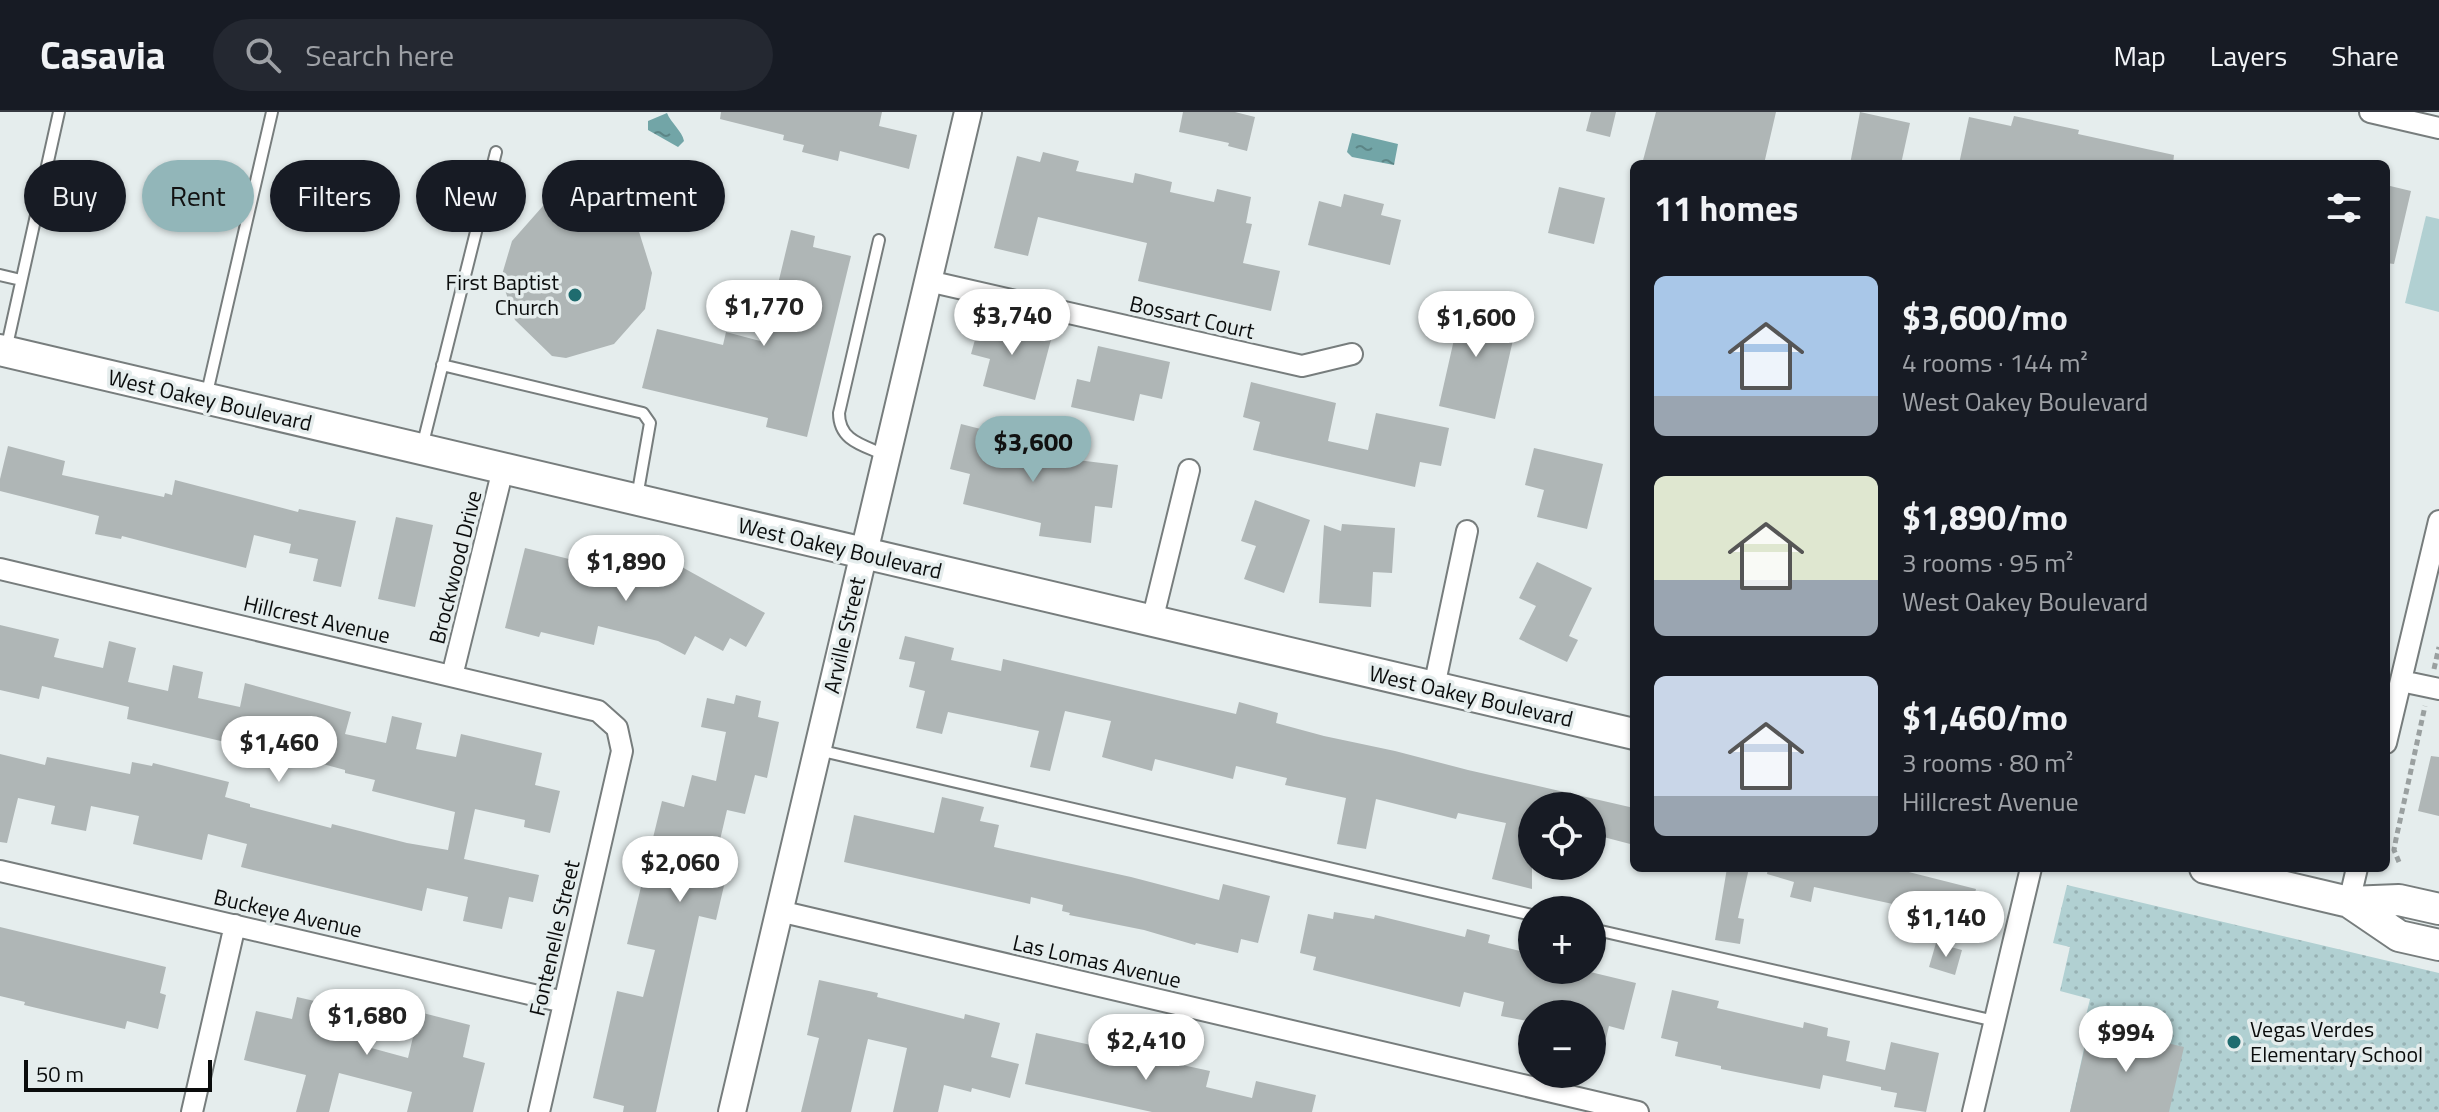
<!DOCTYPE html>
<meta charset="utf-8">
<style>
body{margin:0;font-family:"Titillium Web",sans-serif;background:#242831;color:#f1f3f6;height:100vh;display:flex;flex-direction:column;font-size:30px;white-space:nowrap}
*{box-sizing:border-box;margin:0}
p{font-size:26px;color:#9ea1a6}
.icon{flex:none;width:44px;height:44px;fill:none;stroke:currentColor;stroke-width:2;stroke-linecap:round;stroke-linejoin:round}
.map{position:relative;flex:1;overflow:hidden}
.drawer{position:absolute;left:1630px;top:48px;width:760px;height:712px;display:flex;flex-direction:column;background:#171b24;border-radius:12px;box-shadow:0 2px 6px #0004}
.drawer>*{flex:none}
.hud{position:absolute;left:24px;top:48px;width:760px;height:72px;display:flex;gap:16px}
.fabs{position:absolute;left:1518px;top:680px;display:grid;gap:16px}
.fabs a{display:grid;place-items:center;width:88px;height:88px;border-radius:50%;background:#171b24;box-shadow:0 2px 6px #0004;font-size:40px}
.scale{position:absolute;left:24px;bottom:20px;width:188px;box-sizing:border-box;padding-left:8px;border:4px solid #0a0c0c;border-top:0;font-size:22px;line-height:28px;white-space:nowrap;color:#0a0c0c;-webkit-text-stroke:6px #e5eded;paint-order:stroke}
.price{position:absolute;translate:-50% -68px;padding:0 18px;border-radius:28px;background:#fff;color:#222;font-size:26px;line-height:52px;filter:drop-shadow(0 2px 4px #0008)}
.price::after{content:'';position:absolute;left:50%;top:48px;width:24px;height:18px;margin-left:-12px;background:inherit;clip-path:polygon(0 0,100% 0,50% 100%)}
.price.on{background:#92b6b9;color:#111}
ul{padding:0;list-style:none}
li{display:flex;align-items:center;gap:24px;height:200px;padding:0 24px}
li span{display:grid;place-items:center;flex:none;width:224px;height:160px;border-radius:12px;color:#555}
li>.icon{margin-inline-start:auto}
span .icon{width:96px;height:96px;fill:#fffc;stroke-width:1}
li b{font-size:34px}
h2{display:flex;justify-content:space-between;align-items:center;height:96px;padding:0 24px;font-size:34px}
.pill{padding:0 28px;border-radius:36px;background:#171b24;box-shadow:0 2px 6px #0004;font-size:28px;line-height:72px}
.pill.on{background:#92b6b9;color:#111}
header{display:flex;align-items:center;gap:48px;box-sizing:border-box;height:112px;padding:0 40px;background:#171b24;border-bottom:2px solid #363941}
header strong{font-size:38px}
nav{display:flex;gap:44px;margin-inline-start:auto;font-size:28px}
.search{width:560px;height:72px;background:#242831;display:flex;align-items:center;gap:20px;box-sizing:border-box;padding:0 28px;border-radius:44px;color:#9ea1a6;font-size:30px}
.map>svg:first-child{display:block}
.grass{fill:url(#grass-dots)}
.garden{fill:#b1d0d2}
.water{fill:url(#water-ripples)}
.building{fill:#afb6b6}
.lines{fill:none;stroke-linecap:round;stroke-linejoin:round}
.service-casing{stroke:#777d7d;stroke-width:14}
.minor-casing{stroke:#777d7d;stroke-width:24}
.tertiary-casing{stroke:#777d7d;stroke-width:30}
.secondary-casing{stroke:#777d7d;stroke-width:34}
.path{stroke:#9aa0a0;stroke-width:5;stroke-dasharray:6 4;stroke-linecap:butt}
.service{stroke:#fff;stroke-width:10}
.minor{stroke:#fff;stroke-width:20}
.tertiary{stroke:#fff;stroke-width:26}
.secondary{stroke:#fff;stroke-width:30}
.poi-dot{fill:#1f6c6f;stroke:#e5eded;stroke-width:3}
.labels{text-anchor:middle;stroke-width:7;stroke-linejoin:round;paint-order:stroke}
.poi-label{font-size:22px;fill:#0a0c0c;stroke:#e5eded;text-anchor:end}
.street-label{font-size:22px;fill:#0a0c0c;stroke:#e5eded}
</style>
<header>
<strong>Casavia</strong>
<div class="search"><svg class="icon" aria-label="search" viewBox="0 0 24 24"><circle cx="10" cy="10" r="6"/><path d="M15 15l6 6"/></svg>Search here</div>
<nav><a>Map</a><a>Layers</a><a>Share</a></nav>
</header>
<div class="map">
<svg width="2439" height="1000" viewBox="0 0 2439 1000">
<defs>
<pattern id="grass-dots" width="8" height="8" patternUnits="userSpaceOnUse" patternTransform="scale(2)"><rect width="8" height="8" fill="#b1d0d2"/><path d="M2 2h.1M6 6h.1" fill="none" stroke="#97b1b3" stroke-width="1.8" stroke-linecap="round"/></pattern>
<pattern id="water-ripples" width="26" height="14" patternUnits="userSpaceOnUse" patternTransform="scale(2)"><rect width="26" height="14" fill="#72a5a7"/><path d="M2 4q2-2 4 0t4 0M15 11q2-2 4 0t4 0" fill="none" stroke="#5c8586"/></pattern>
</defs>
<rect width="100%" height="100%" fill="#e5eded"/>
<path class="grass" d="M2067,773L2439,861V1000H2070L2089,914L2084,912L2090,887L2060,879L2070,835L2053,831Z"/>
<path class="garden" d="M2426,104L2439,107V200L2405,191Z"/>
<path class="water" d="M667,1C671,11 682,19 684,29L678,35L648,18V9Z
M1352,21L1398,32L1394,53L1352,45L1347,40Z"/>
<path class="building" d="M721,0H882L879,14L917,23L909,57L840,39L838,49L802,40L804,33L783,28L784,23L720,7Z
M1183,0H1235L1255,5L1247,39L1228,34L1229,31L1179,20Z
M1591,0H1616L1610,25L1586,19Z
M1656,0H1776L1764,52H1642Z
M1860,0L1910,11L1901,52H1850Z
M2014,4L2079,18L2078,22L2174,43L2173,52H1959L1969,5L2011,14Z
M1043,40L1079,49L1076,59L1133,71L1135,61L1172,70L1170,80L1214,90L1217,77L1251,85L1246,111L1252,112L1243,151L1280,159L1271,199L1138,169L1147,131L1038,105L1028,144L994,136L1017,44L1040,50Z
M2386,73L2411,79L2394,152L2386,151Z
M1559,75L1605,86L1594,132L1548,121Z
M1344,82L1384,92L1381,103L1401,108L1390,153L1308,133L1319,89L1341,95Z
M550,86L635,107L652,161L645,197L614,232L566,246L552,244L515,208L501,166L512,129Z
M791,118L815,124L813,135L851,144L807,325L766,315L768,306L642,276L657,217L723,233L726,220L764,230Z
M1447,189L1518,206L1495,307L1439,294L1455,223L1440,220Z
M981,206L1052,224L1035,288L983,274L990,247L971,242Z
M1098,234L1170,250L1162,287L1140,282L1134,309L1071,295L1077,267L1090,270Z
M1251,270L1336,291L1328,329L1368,338L1376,301L1449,316L1441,354L1420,350L1415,375L1253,338L1260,310L1243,305Z
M961,312L1024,328L1020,341L1118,353L1112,396L1095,394L1091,431L1039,424L1041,411L963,392L970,362L950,357Z
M8,334L65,349L62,363L164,385L165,381L172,383L175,368L298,400L299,397L356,409L341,475L313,469L318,447L289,441L291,432L254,423L246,456L122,424L121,427L95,422L99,404L0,379V367Z
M1534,336L1603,352L1587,417L1537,405L1544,378L1525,373Z
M1255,388L1310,408L1284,481L1244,467L1256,434L1241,429Z
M396,405L433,413L415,495L378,487Z
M1342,412L1395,416L1392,461L1373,460L1371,495L1319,491L1324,413L1341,419Z
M525,436L585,451L586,446L638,458L642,442L671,449L765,501L746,535L730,526L723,539L695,524L685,543L658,529L598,514L594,533L541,520L539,525L505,516Z
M1537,450L1592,476L1569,524L1578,528L1567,550L1519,527L1536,494L1519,486Z
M0,513L59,527L54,545L103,556L109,529L136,536L128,570L168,579L173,553L203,560L198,586L240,595L245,571L351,600L345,622L386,631L392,604L422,611L416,637L456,645L461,622L542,641L535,673L560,679L550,721L524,715L525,708L475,697L464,747L539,763L533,790L509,785L502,817L463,809L468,785L427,776L422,799L241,755L247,732L208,722L202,748L133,732L139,704L91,694L86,719L51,712L55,694L18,686L7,731L0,730V642L45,653L47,645L130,662L132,650L152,654L153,651L229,670L225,685L250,692V695L331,716L332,712L407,731L448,738L455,700L372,679L375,668L345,661V658L260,635L259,638L127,607L129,595L42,574L39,587L0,578Z
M905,524L954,536L951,548L1001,559L1003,547L1236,602L1239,590L1278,601L1276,611L1324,624L1395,639L1468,658L1634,696V733L1592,722V694H1532L1526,750H1532V777L1492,767L1506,711L1458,701L1456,707L1376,687L1366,737L1337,732L1346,686L1285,673L1287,666L1236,654L1233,667L1155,647L1152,659L1102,645L1111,609L1065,599L1050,659L1030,655L1039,619L948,600L942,622L916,616L925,579L909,575L915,550L899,547Z
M736,583L761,589L758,605L779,610L767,666L755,663L745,702L727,698L716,745L730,748L716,808L699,804L656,1000H623L624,994L593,986L617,879L643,885L655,838L627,832L662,689L684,695L692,663L716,669L726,620L701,615L707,586L734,592Z
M2431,644L2439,645V704L2418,699Z
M942,685L984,695L980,709L999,713L994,735L1131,765L1219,788L1223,772L1270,784L1258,831L1241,827L1238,841L1196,831L1195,833L1144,818L1069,803L1070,801L1062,799L1063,793L1031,785L1030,792L844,750L854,703L934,721Z
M1727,756H1749L1738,806L1744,807L1740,832L1715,828Z
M1768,756H1893L1976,777L1971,797L1952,792L1944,824L1912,816L1916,797L1814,775L1811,790L1790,785L1794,770L1767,762Z
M1334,800L1374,807L1375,803L1465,825L1467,817L1490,823L1488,831L1532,842V858H1582L1636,871L1624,918L1609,914L1599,955L1592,954V902H1532V910L1501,904L1504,890L1464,880L1460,895L1313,858L1316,845L1300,841L1308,802L1333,807Z
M0,815L166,855L160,881L166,883L158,917L127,909L125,917L24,893L25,890L0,884Z
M1936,831L1962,838L1955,863L1929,855Z
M819,868L878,881L877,885L964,907L965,902L1000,911L991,945L1019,952L1010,986L972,976L971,980L944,973L938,1000H893L907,936L868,927L851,1000H801L819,926L807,923Z
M1672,878L1719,889L1717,896L1803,916L1804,910L1828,916L1827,924L1850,929L1846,949L1885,958L1891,930L1939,941L1926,1000L1894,995L1897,981L1881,978V975L1823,963L1820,977L1721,957V954L1675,944L1678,930L1661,926Z
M297,885L372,902L364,934L408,946L419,900L470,913L463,945L485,951L473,1000H407L412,980L339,961L329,1000H296L306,963L244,948L256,899L292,907Z
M2090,913L2184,935L2169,1000H2070Z
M1036,921L1210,959L1206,975L1252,986L1256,969L1316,983L1312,1000H1152L1025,972Z"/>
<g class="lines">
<g class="service-casing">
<path id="service" d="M879,128L839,301C839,329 863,333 885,343
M0,163L21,168
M6,238L59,0
M442,253L643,301L650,311L637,385
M206,285L272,0
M422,335L496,40
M818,638L1532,803
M1592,817L1995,909"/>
</g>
<g class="minor-casing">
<path id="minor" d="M2370,0L2439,16
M928,169L1302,254L1352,242
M0,457L598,599L617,616L622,639L539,1000
M1152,509L1189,358
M452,564L503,357
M2401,569L2439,577
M1434,575L1467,419
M2386,631L2439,409
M0,759L564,890
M2349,790L2357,756
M779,799L1638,1000
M192,1000L235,813
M1973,1000L2031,756"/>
</g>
<g class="tertiary-casing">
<path id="tertiary" d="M732,1000L968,0"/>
</g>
<g class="secondary-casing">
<path id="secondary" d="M0,238L1634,622
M2205,756L2349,790L2399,788L2439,797
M2349,790L2399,824L2439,833"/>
</g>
<path class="path" d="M2434,557L2439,535
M2399,750L2394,738L2396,727L2425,594"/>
<use href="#service" class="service"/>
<use href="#minor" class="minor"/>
<use href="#tertiary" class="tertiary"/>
<use href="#secondary" class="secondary"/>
</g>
<g class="poi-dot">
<circle cx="575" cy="183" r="8"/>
<circle cx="2234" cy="930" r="8"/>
</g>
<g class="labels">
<g class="poi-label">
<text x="559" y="178">First Baptist<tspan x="559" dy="25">Church</tspan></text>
<text x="2250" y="925" text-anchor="start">Vegas Verdes<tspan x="2250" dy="25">Elementary School</tspan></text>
</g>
<g class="street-label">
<text transform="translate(1192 205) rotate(13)" y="8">Bossart Court</text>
<text transform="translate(210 288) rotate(13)" y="8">West Oakey Boulevard</text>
<text transform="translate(840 436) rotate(13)" y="8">West Oakey Boulevard</text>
<text transform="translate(455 455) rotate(-76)" y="8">Brockwood Drive</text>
<text transform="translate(317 507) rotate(13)" y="8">Hillcrest Avenue</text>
<text transform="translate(844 523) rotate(-77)" y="8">Arville Street</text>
<text transform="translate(1471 584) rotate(13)" y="8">West Oakey Boulevard</text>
<text transform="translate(288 801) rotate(13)" y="8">Buckeye Avenue</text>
<text transform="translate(554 826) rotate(-77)" y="8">Fontenelle Street</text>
<text transform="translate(1097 849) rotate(13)" y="8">Las Lomas Avenue</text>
</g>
</g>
</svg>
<div class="fabs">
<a><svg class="icon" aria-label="locate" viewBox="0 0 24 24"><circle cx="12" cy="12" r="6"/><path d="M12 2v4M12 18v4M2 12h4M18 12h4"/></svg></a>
<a>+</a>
<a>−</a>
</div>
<div class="scale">50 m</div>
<b class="price" style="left:764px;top:236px">$1,770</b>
<b class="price" style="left:1012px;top:245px">$3,740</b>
<b class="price" style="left:1476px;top:247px">$1,600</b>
<b class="price on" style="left:1033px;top:372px">$3,600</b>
<b class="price" style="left:626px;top:491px">$1,890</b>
<b class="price" style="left:279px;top:672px">$1,460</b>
<b class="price" style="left:680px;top:792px">$2,060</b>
<b class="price" style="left:1946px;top:847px">$1,140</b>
<b class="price" style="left:367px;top:945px">$1,680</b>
<b class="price" style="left:2126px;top:962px">$994</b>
<b class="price" style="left:1146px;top:970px">$2,410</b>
<div class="hud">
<a class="pill">Buy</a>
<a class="pill on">Rent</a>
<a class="pill">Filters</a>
<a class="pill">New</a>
<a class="pill">Apartment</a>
</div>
<section class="drawer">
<h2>11 homes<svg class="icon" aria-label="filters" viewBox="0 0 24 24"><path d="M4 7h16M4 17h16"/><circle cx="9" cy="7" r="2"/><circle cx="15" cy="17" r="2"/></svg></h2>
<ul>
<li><span style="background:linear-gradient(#a9c7e8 75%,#9aa5b1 0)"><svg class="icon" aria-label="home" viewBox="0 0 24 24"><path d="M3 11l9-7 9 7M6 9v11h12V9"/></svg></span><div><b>$3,600/mo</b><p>4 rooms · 144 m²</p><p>West Oakey Boulevard</p></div></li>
<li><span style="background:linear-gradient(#dfe7d0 65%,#9aa5b1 0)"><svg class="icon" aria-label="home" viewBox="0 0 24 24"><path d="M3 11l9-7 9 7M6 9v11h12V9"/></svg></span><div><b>$1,890/mo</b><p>3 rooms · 95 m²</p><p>West Oakey Boulevard</p></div></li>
<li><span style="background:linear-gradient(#c9d6e8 75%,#9aa5b1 0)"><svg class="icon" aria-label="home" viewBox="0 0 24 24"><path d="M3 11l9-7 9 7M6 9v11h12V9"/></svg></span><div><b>$1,460/mo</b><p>3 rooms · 80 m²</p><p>Hillcrest Avenue</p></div></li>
</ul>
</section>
</div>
